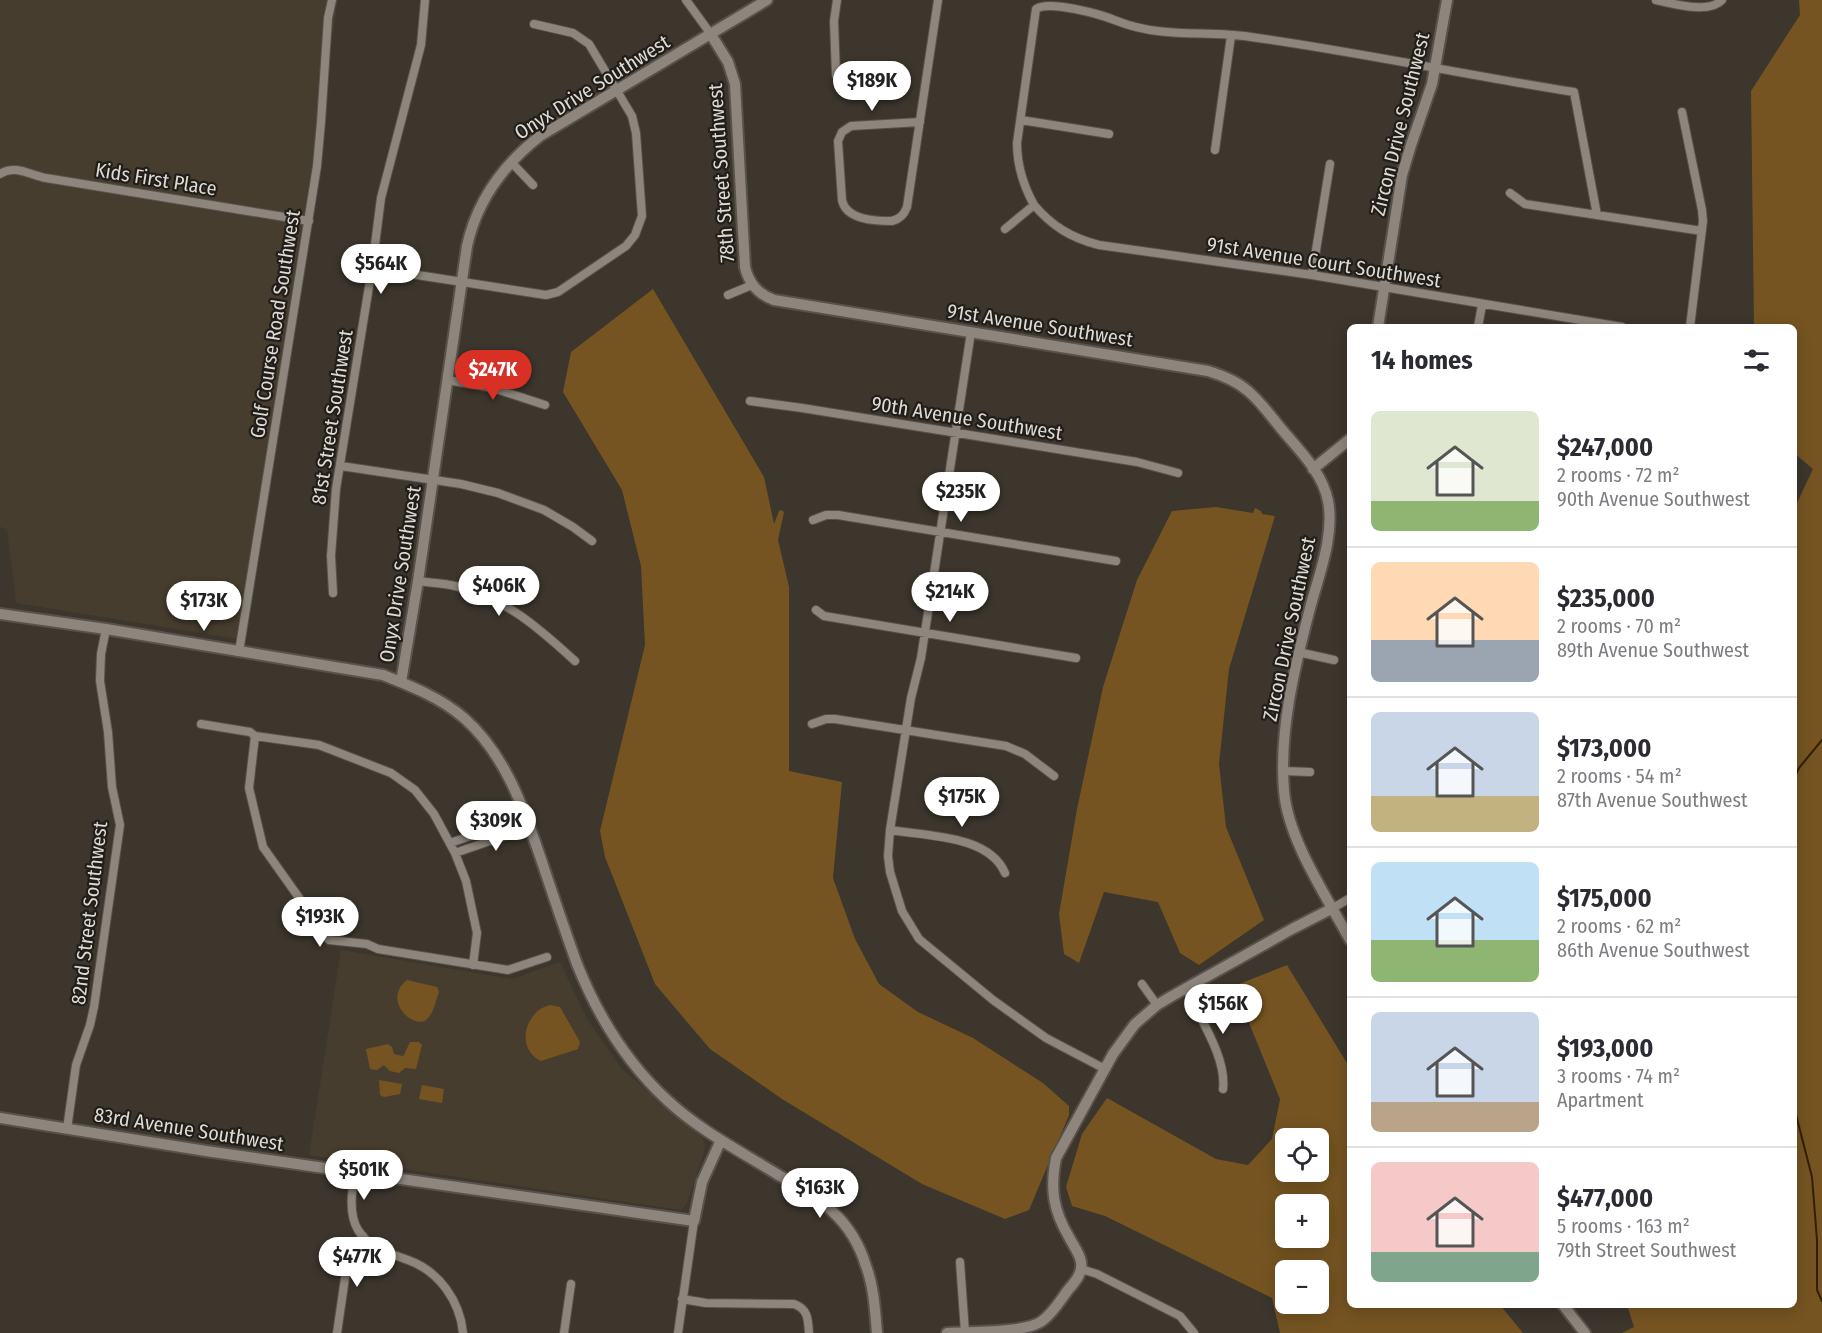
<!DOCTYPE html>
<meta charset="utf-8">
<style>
body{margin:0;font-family:"Fira Sans Condensed",sans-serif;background:#f2f2f3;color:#2b2b33;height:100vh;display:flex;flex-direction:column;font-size:22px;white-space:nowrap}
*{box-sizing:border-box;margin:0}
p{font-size:20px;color:#7c7c81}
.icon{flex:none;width:33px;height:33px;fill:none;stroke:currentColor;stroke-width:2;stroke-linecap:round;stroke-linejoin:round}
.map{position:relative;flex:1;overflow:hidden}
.sheet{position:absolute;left:1347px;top:324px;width:450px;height:984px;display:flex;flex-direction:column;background:#fff;border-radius:9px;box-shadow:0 3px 15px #0003}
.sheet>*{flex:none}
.tools{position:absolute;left:1275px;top:1128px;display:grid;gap:12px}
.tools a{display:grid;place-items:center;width:54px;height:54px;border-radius:9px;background:#fff;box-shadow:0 3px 15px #0003;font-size:30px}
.price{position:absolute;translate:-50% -51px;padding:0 14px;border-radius:21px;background:#fff;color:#222;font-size:20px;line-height:39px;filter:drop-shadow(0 2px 3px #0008)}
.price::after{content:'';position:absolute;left:50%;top:36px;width:18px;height:14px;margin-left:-9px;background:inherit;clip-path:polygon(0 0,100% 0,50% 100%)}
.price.selected{background:#d93025;color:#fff}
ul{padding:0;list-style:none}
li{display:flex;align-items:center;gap:18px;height:150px;padding:0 24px}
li+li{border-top:2px solid #e1e1e2}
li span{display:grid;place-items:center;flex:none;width:168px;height:120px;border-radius:9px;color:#555}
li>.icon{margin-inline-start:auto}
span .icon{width:72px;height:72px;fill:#fffc;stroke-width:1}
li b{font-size:26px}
h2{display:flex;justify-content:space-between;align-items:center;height:72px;padding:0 24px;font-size:26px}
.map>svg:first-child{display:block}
.built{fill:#473d2e}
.green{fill:#755421;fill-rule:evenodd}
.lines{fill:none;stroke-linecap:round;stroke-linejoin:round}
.stream{stroke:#322003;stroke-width:2}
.street-casing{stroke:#57524b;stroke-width:10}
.secondary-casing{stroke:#57524b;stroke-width:14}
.street{stroke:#8e867c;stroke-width:8}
.secondary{stroke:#8e867c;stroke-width:10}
.labels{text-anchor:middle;stroke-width:4.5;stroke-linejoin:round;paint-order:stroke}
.street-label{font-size:20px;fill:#dedad5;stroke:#211e1a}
</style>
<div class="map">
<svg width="1822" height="1333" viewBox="0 0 1822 1333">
<rect width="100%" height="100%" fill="#3c362d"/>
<path class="built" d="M0,0H338L238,639L16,603L7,529L0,527Z
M341,950L512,979L560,962L587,1019L622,1069L703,1138L705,1145L704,1153L687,1203L681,1210L309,1155Z"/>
<path class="green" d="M1799,0H1822V1333H1622L1634,1327L1627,1305H1794V509L1813,469L1794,453V327H1754L1751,91L1800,15Z
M653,289L764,477L774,524L779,511L781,510L784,512L778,540L789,587V771L842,782L833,878L855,939L879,984L918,1012L973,1038L1043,1083L1069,1106V1115L1029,1210L1005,1219L922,1184L782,1099L710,1049L655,984L605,857L600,831L645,645L641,566L622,490L563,392L571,352Z
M1216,507L1253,513L1255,508L1261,511L1262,514L1275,516L1229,669L1219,764L1226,827L1264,920L1199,965L1180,953L1158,902L1104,892L1079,963L1064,954L1059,914L1077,809L1103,687L1137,580L1172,511Z
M1287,965L1350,1068V1305H1500L1523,1333H1280L1272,1298L1105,1216L1072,1206L1066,1187L1082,1134L1107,1098L1216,1159L1248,1165L1272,1139L1280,1099L1234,986ZM1318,1138V1172H1286V1138ZM1286,1204H1318V1238H1286ZM1286,1270H1318V1304H1286Z
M407,980L437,987L439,992C436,999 434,1012 428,1018C417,1033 380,1001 407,980Z
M550,1005L560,1007L580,1042L578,1049L541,1061C523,1053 521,1030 534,1015C538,1009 544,1007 550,1005Z
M410,1042H419L422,1045L416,1069L405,1068L399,1073L390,1071L384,1065L377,1070L370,1069L366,1049L388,1044L392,1047L394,1054L402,1056L404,1055Z
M379,1080L402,1084L400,1094L384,1097L380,1095Z
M422,1085L444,1089L442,1103L419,1099Z"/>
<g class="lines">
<path class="stream" d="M1794,779L1799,768L1822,740
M1794,1107L1812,1177L1817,1240V1290L1822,1301"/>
<g class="street-casing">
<path id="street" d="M686,0L710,33
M1656,0C1674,4 1709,14 1722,0
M836,75L834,21L837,0
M1682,112L1702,210L1703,221L1690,327
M1021,120L1109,134
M920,122L851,126L842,132L838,141L842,200C846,220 875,221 892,221C900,219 904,215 907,207L938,0
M1215,150L1231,36
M511,162L533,185
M0,174C15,164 30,175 46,178L309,221
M1510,193L1525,204L1702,231
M1034,205C1052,226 1071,238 1099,245L1312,275L1622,327
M1005,229L1034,205C1023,185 1017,166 1017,143L1036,9C1049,0 1100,14 1117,21C1163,39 1204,30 1251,37C1359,52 1466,75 1574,92L1597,215
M372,268L546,295L558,292L626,246L635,235L642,216L636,133L632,116L589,44L573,33L534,24
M1312,275L1330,164
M728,295L752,285
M1478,327L1482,305
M971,332L921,658L911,698L890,830L888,856L890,872L902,911L919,939L993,1000L1046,1038L1105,1069
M447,380L493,388L545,405
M750,401L802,408L1137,462L1178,473
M341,466L461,484L498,493L544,510L573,527L592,541
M813,520L826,515H838L1116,561
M418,581C430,583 443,583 455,586C503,596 540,629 575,661
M333,593L331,556L336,489L372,268L381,198L421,45L425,0
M816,610L824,616L1076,658
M239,652L317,166L321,122L328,18L332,0
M1298,652L1334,660
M201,724L250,732L255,736L319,745L391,773L415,790L434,814L455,853L466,881L477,933L473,965
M812,724L826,719H835L1006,746L1025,754L1054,776
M255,736L249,788L263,847L329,940L367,944L378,949L508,970L547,957
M1283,771L1310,772
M890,830C926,836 989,835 1005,873
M450,843L526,817
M455,853L530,827
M1333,908L1350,898
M1142,984L1157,1005
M1186,988C1198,1016 1227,1057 1223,1089
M67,1129L76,1065L90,1025L94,1007L120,825L112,787L108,732L100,681L101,654L106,629
M355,1172C352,1190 348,1213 358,1230C370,1249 389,1253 408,1260C439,1271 460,1301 463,1333
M960,1262L965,1332
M1081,1269L1097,1274L1180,1316L1194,1333
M682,1299L706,1303L794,1304C808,1309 808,1319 809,1333
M337,1333L349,1251L363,1236
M564,1333L571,1284
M678,1333L694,1221"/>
</g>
<g class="secondary-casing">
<path id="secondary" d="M710,33L728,62L735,84L745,267C749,284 758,294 774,300L1208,371C1221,375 1238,382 1248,391C1262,403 1273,419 1284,432C1301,452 1323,474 1328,501C1335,536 1318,577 1309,612C1294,670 1279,731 1284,791C1288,840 1327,897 1350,940
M1378,327L1402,175L1411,145L1432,84L1447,0
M1313,469L1350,439
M0,614L106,629L383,675C411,686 441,698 464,718C507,756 525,812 543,865C554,898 565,931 577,964C597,1014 627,1063 667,1100C700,1131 742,1152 780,1176C798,1186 818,1197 833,1212C848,1226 860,1246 866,1266C874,1287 875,1310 877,1333
M401,682L418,581L467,246C477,201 504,164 540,136L767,0
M0,1118L206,1151L694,1221L702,1182L721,1140
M1563,1305L1585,1333
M947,1333C968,1332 1026,1333 1042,1321C1053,1313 1060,1301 1068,1290C1075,1282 1083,1273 1081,1262C1080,1254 1073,1245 1069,1237C1053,1210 1050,1189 1056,1158L1113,1054L1135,1024L1157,1005L1172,996L1292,929L1333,908"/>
</g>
<use href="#street" class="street"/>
<use href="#secondary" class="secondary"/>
</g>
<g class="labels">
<g class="street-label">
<text transform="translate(592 87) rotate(-32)" y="7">Onyx Drive Southwest</text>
<text transform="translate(1400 124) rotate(-76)" y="7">Zircon Drive Southwest</text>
<text transform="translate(721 173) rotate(-94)" y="7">78th Street Southwest</text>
<text transform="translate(156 179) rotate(9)" y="7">Kids First Place</text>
<text transform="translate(1324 262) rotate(9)" y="7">91st Avenue Court Southwest</text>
<text transform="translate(275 324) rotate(-81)" y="7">Golf Course Road Southwest</text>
<text transform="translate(1040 325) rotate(9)" y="7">91st Avenue Southwest</text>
<text transform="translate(332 417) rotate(-81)" y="7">81st Street Southwest</text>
<text transform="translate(967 418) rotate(9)" y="7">90th Avenue Southwest</text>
<text transform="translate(400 574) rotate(-81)" y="7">Onyx Drive Southwest</text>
<text transform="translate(1289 629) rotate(-78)" y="7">Zircon Drive Southwest</text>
<text transform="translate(89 913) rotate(-83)" y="7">82nd Street Southwest</text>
<text transform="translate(189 1129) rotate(9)" y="7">83rd Avenue Southwest</text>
</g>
</g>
</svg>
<div class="tools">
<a><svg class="icon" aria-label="locate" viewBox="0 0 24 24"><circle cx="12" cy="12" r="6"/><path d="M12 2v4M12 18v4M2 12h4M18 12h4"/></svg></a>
<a>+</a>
<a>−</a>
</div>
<b class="price" style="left:872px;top:112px">$189K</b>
<b class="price" style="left:381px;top:295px">$564K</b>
<b class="price selected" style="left:493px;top:401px">$247K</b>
<b class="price" style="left:961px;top:523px">$235K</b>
<b class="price" style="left:499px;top:617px">$406K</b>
<b class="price" style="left:950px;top:623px">$214K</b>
<b class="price" style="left:204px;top:632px">$173K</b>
<b class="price" style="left:962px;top:828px">$175K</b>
<b class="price" style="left:496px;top:852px">$309K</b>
<b class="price" style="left:320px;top:948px">$193K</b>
<b class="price" style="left:1223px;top:1035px">$156K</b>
<b class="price" style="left:364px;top:1201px">$501K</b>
<b class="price" style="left:820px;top:1219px">$163K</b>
<b class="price" style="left:357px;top:1288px">$477K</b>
<section class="sheet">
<h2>14 homes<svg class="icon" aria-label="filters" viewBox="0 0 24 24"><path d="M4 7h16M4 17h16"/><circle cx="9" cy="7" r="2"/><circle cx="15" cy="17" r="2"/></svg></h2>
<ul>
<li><span style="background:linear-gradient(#dfe7d0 75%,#8fb573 0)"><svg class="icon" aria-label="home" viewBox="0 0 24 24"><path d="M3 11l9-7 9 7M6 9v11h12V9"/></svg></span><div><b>$247,000</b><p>2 rooms · 72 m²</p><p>90th Avenue Southwest</p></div></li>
<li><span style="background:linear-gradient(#ffd9b3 65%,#9aa5b1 0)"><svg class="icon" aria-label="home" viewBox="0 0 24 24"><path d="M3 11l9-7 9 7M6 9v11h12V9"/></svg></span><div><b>$235,000</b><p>2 rooms · 70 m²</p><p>89th Avenue Southwest</p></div></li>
<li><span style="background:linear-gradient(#c9d6e8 70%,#c2b280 0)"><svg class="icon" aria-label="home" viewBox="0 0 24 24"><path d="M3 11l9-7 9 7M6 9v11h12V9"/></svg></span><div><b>$173,000</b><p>2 rooms · 54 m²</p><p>87th Avenue Southwest</p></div></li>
<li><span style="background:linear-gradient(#bfe0f5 65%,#8fb573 0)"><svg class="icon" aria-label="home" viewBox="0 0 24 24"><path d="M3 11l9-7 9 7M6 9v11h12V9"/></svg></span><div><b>$175,000</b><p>2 rooms · 62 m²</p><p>86th Avenue Southwest</p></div></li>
<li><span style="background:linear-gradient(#c9d6e8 75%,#b9a48a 0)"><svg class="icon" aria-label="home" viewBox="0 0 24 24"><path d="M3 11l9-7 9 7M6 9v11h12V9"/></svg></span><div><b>$193,000</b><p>3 rooms · 74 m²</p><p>Apartment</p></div></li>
<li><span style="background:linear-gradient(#f6c9c9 75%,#7fa58c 0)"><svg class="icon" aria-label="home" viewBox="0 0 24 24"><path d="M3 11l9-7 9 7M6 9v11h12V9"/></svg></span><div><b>$477,000</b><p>5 rooms · 163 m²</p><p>79th Street Southwest</p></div></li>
</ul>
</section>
</div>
